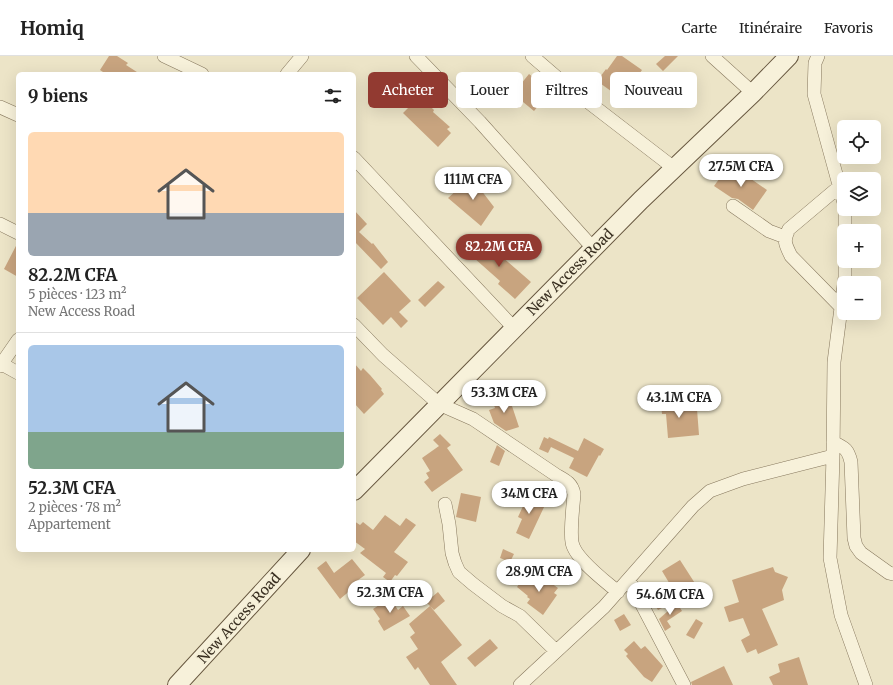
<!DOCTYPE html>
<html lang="fr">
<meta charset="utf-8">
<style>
body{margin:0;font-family:Merriweather,serif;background:#f6f6f6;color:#222;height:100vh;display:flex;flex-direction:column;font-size:15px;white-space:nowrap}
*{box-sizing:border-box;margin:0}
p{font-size:13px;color:#767676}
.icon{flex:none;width:22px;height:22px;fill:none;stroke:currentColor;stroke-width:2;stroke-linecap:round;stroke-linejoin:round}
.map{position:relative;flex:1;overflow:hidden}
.side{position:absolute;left:16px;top:16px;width:340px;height:480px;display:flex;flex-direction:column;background:#fff;border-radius:6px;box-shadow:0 4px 16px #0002}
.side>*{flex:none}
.guide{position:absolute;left:368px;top:16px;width:380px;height:36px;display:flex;gap:8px}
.tools{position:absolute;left:837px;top:64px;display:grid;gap:8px}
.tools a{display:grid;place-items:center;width:44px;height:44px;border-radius:6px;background:#fff;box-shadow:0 4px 16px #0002;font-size:20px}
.price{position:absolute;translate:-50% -34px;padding:0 9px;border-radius:14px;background:#fff;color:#222;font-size:13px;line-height:26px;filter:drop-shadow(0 1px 2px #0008)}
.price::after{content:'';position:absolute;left:50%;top:24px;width:12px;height:9px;margin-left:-6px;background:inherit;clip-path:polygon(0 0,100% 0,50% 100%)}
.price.current{background:#923a31;color:#fff}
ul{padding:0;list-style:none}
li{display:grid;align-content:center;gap:8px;height:212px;padding:0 12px}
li+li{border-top:1px solid #e0e0e0}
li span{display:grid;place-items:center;height:124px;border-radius:6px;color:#555}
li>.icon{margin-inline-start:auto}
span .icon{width:72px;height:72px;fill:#fffc;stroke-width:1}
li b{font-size:17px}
h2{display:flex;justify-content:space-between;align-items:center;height:48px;padding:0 12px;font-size:17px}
.pill{padding:0 14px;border-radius:6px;background:#fff;box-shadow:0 4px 16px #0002;font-size:14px;line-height:36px}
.pill.current{background:#923a31;color:#fff}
header{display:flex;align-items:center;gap:24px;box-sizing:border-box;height:56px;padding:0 20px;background:#fff;border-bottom:1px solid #e0e0e0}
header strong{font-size:19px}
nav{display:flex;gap:22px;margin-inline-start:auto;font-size:14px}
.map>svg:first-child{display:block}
.building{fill:#c8a47f}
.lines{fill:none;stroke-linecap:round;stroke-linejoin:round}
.minor-casing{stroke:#86775d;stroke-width:14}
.secondary-casing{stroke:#685840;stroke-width:20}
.minor{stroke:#f7f1da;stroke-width:13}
.secondary{stroke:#f7f1da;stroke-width:18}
.labels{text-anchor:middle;stroke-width:3;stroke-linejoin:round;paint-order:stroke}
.street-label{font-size:14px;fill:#382e20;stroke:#f4eed6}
</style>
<header>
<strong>Homiq</strong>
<nav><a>Carte</a><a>Itinéraire</a><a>Favoris</a></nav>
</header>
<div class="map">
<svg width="893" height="629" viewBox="0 0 893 629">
<rect width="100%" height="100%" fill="#ece4c7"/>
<path class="building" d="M109,0H117L128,7L126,9L140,18H106L100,14Z
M617,0H622L642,14L622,43L597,25L606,13L607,14Z
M665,0H678L663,15L656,8Z
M529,18L551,35L534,55L523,46L518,52L508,44Z
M417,43L423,48L425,45L434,54L433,56L450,71L447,73L451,77L438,91L403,57Z
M734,111L767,134L753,154L738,143L732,142L714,130L722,119L727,122Z
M471,121L494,151L481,170L448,142Z
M354,154L367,168L359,176L372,188L373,187L388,206L381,213L354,185Z
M478,180L531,226L515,243L498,228L500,225L465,194Z
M18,186V221L4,213Z
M384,216L411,245L399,256L408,265L401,272L391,261L383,269L357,242Z
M438,225L445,231L425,251L418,244Z
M354,307L361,315L363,312L370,319L382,333L381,334L384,338L364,358L354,347Z
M671,337L672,347L674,346L675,355L697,353L699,379L668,382L666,358H662L660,338Z
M508,338L519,371L506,375L494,367L489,354L495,352L493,346L499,344L498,342Z
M440,378L451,389L447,392L463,414L432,436L424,426L429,422L426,417L430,415L422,402L439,390L433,384Z
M544,381L548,383L549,381L578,395L584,382L604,393L600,400L599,399L587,421L569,412L574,402L551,391L548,397L539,393Z
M497,389L505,395L499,410L490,406Z
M524,435L531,439L530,442L545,449L529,483L516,477L522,463L518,461L524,448L519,445Z
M461,437L481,441L476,466L456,461Z
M385,459L400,470L406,462L416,469L394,496L408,506L397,520L395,519L390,526L383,521L386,517L360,497L365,493L354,485V465L360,469L363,466L373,474Z
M503,493L514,498L510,506L500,502Z
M352,503L365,519L350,530L352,533L340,543L317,512L326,505L334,517Z
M680,504L698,532L675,547L674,546L658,554L651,543L671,530L662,515Z
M773,511L775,516L788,521L782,534L784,544L762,553L778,589L758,598L756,593L747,597L741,584L750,579L743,562L729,566L724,551L739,546L732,524Z
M540,519L558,532L554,537L557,539L543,559L527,547L530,543L527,541L528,540L517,531L524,521L533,528Z
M438,536L445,545L434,554L426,546Z
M390,542L398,554L403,550L410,560L384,575L378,565L380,563L373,553Z
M677,547L682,555L667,565L671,571L665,575L659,563Z
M430,550L462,589L441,606L457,629H430L418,611L415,614L406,601L418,593L410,581L415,577L409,568Z
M624,558L631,569L620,575L614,564Z
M696,563L703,567L694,583L686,579Z
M490,583L498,592L475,611L467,602Z
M634,585L641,593L645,590L663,610L652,626L644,621L626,600L628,598L624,594Z
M799,601L808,629H773L769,621L780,616L778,608Z
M724,610L733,629H692L691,626Z"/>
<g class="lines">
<g class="minor-casing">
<path id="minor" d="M164,0L202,18
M416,0L480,66L593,192
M532,0L561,25L674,112
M712,0L753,37
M818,0L815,7L814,38L844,147
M287,18L302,0
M0,51L18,59
M354,102L514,272
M840,130L789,173C783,185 785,188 791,200L841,251
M733,150L769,175L785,181
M0,168L18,177
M845,175V153
M845,205V221L834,306L833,400L830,502L841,559L866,629
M354,269L383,299L439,348L473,363L556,419C565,424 572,427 574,438C573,451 570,474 572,486C574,502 605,525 618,536
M0,307L18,317
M0,310L18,284
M833,386C845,392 848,393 851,406L854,482L856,490L861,497L889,517L893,518
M445,448L449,468L452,497L455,507L459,516L473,528L502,550L520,560L556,595
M629,524L684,629
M520,629L604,551L693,450L710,435L743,423L833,400"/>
</g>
<g class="secondary-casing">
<path id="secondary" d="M354,435L641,144L753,37L789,0
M177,629L301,494"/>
</g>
<use href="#minor" class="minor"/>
<use href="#secondary" class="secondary"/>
</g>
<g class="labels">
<g class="street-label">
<text transform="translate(570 216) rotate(-45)" y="5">New Access Road</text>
<text transform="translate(239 562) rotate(-48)" y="5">New Access Road</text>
</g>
</g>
</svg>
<div class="tools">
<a><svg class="icon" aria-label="locate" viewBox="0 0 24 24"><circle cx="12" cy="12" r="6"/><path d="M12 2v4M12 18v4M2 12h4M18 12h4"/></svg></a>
<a><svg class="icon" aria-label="layers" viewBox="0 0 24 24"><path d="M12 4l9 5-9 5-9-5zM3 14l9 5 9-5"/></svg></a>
<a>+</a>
<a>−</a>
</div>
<b class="price" style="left:741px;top:132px">27.5M CFA</b>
<b class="price" style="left:473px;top:145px">111M CFA</b>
<b class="price current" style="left:499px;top:212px">82.2M CFA</b>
<b class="price" style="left:504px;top:358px">53.3M CFA</b>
<b class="price" style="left:679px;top:363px">43.1M CFA</b>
<b class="price" style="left:529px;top:459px">34M CFA</b>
<b class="price" style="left:539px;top:537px">28.9M CFA</b>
<b class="price" style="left:390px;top:558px">52.3M CFA</b>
<b class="price" style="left:670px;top:560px">54.6M CFA</b>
<div class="guide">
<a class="pill current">Acheter</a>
<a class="pill">Louer</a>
<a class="pill">Filtres</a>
<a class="pill">Nouveau</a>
</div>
<section class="side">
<h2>9 biens<svg class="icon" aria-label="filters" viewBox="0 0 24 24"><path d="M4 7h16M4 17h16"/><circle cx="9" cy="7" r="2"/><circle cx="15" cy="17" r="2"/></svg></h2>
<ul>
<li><span style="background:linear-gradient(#ffd9b3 65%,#9aa5b1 0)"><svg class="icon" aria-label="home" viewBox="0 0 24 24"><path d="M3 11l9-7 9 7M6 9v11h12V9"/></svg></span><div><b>82.2M CFA</b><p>5 pièces · 123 m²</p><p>New Access Road</p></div></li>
<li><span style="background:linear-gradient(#a9c7e8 70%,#7fa58c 0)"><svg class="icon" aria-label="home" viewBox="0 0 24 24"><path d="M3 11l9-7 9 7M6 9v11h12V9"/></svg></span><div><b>52.3M CFA</b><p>2 pièces · 78 m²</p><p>Appartement</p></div></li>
</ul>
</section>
</div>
